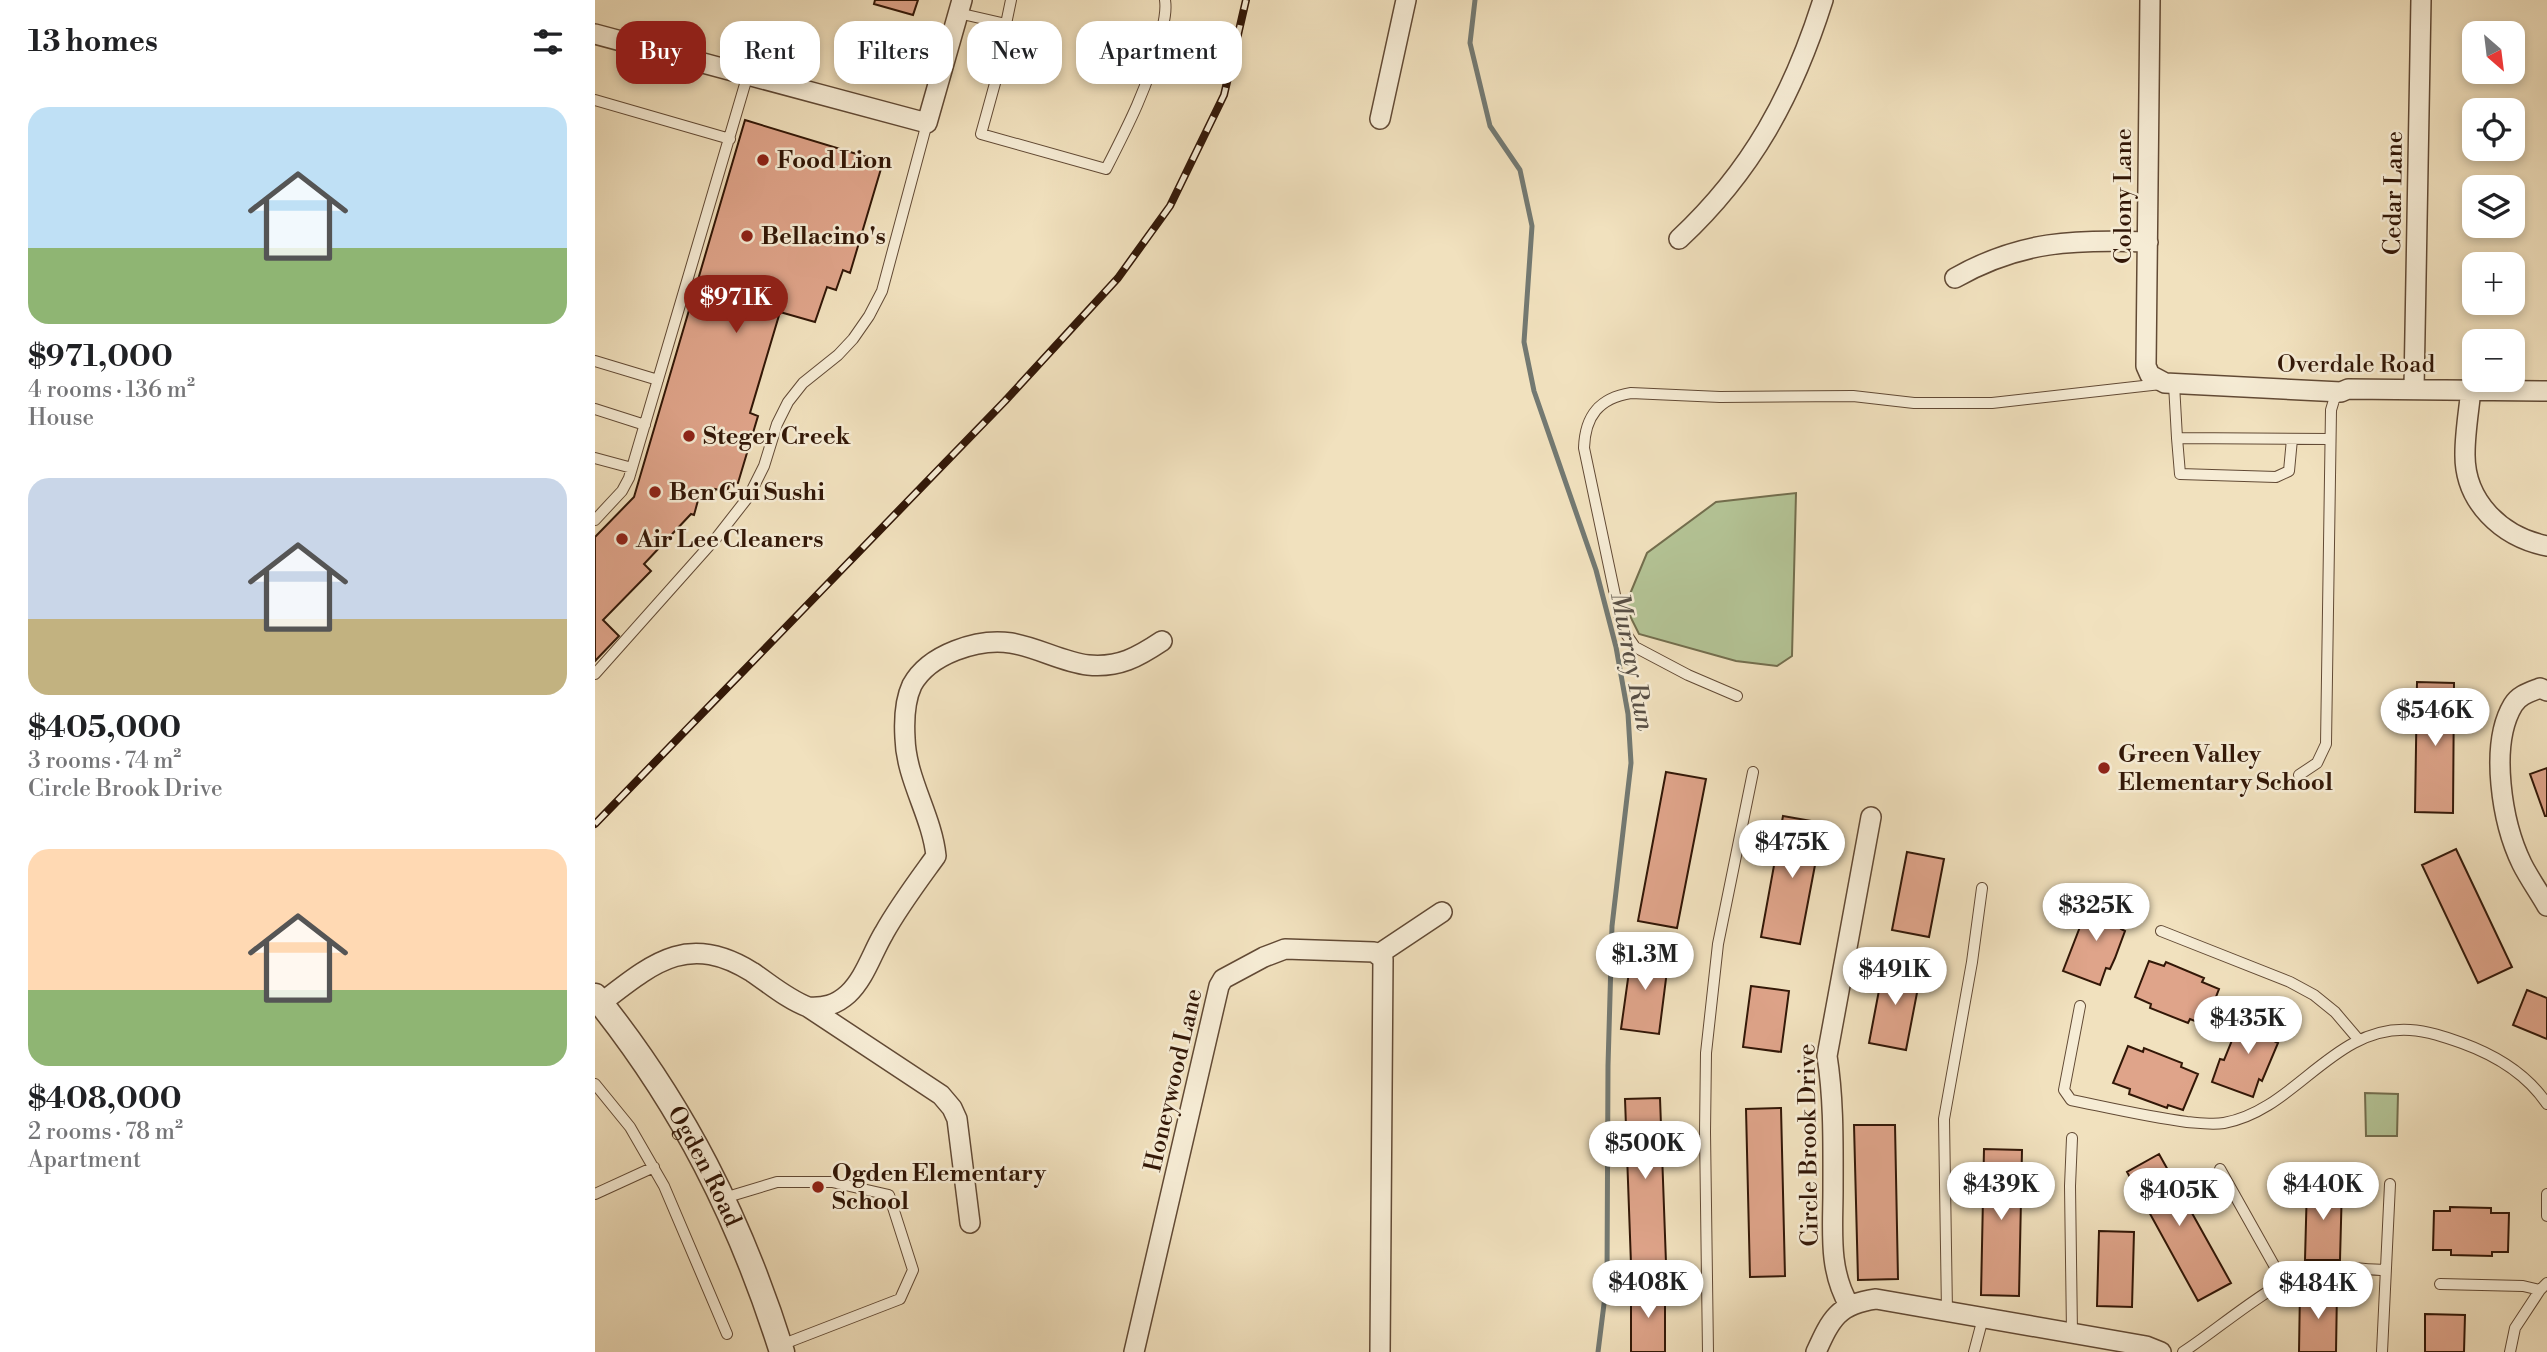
<!DOCTYPE html>
<meta charset="utf-8">
<style>
body{margin:0;font-family:"Libre Bodoni",serif;background:#f2f2f2;color:#202124;height:100vh;display:flex;flex-direction:column;font-size:26px;white-space:nowrap}
*{box-sizing:border-box;margin:0}
p{font-size:23px;color:#757577}
.icon{flex:none;width:38px;height:38px;fill:none;stroke:currentColor;stroke-width:2;stroke-linecap:round;stroke-linejoin:round}
.map{position:relative;flex:1;overflow:hidden}
.panel{display:flex;flex-direction:column;background:#fff;width:595px}
.panel>*{flex:none}
.banner{position:absolute;left:21px;top:21px;width:665px;height:63px;display:flex;gap:14px}
.needle{width:46px;rotate:152deg}
.tools{position:absolute;left:1867px;top:21px;display:grid;gap:14px}
.tools a{display:grid;place-items:center;width:63px;height:63px;border-radius:14px;background:#fff;box-shadow:0 4px 10px #0003;font-size:35px}
.price{position:absolute;translate:-50% -60px;padding:0 16px;border-radius:24px;background:#fff;color:#222;font-size:23px;line-height:46px;filter:drop-shadow(0 2px 4px #0008)}
.price::after{content:'';position:absolute;left:50%;top:42px;width:21px;height:16px;margin-left:-10px;background:inherit;clip-path:polygon(0 0,100% 0,50% 100%)}
.price.current{background:#8f2418;color:#fff}
ul{padding:0;list-style:none}
li{display:grid;align-content:center;gap:14px;height:371px;padding:0 28px}
li span{display:grid;place-items:center;height:217px;border-radius:21px;color:#555}
li>.icon{margin-inline-start:auto}
span .icon{width:126px;height:126px;fill:#fffc;stroke-width:1}
li b{font-size:30px}
h2{display:flex;justify-content:space-between;align-items:center;height:84px;padding:0 28px;font-size:30px}
.chip{padding:0 24px;border-radius:21px;background:#fff;box-shadow:0 4px 10px #0003;font-size:24px;line-height:63px}
.chip.current{background:#8f2418;color:#fff}
main{display:flex;flex:1;min-height:0}
.map>svg:first-child{display:block}
.green{fill:#b4c496;stroke:#736e4e;stroke-width:2}
.lines{fill:none;stroke-linecap:round;stroke-linejoin:round}
.stream{stroke:#737972;stroke-width:5}
.building{fill:#dfa48a;stroke:#321707;stroke-width:2}
.service-casing{stroke:#624a35;stroke-width:12}
.minor-casing{stroke:#624a35;stroke-width:22}
.tertiary-casing{stroke:#624a35;stroke-width:27}
.service{stroke:#f6ecd5;stroke-width:10}
.minor{stroke:#f6ecd5;stroke-width:19}
.tertiary{stroke:#f6ecd5;stroke-width:24}
.rail-casing{stroke:#321707;stroke-width:8}
.rail{stroke:#f6ecd5;stroke-width:5;stroke-dasharray:16;stroke-linecap:butt}
.poi-dot{fill:#8f2418;stroke:#f6ecd5;stroke-width:2.5}
.labels{text-anchor:middle;stroke-width:5;stroke-linejoin:round;paint-order:stroke}
.poi-label{font-size:24px;font-weight:bold;fill:#321707;stroke:#f6ecd5;text-anchor:start}
.street-label{font-size:24px;fill:#321707;stroke:#f6ecd5}
.water-label{font-size:26px;font-style:italic;fill:#585046;stroke:#f6ecd5}
</style>
<main>
<section class="panel">
<h2>13 homes<svg class="icon" aria-label="filters" viewBox="0 0 24 24"><path d="M4 7h16M4 17h16"/><circle cx="9" cy="7" r="2"/><circle cx="15" cy="17" r="2"/></svg></h2>
<ul>
<li><span style="background:linear-gradient(#bfe0f5 65%,#8fb573 0)"><svg class="icon" aria-label="home" viewBox="0 0 24 24"><path d="M3 11l9-7 9 7M6 9v11h12V9"/></svg></span><div><b>$971,000</b><p>4 rooms · 136 m²</p><p>House</p></div></li>
<li><span style="background:linear-gradient(#c9d6e8 65%,#c2b280 0)"><svg class="icon" aria-label="home" viewBox="0 0 24 24"><path d="M3 11l9-7 9 7M6 9v11h12V9"/></svg></span><div><b>$405,000</b><p>3 rooms · 74 m²</p><p>Circle Brook Drive</p></div></li>
<li><span style="background:linear-gradient(#ffd9b3 65%,#8fb573 0)"><svg class="icon" aria-label="home" viewBox="0 0 24 24"><path d="M3 11l9-7 9 7M6 9v11h12V9"/></svg></span><div><b>$408,000</b><p>2 rooms · 78 m²</p><p>Apartment</p></div></li>
</ul>
</section>
<div class="map">
<svg width="1952" height="1352" viewBox="0 0 1952 1352">
<rect width="100%" height="100%" fill="#f1e1be"/>
<filter id="stains"><feTurbulence type="fractalNoise" baseFrequency=".00286" numOctaves="4"/><feColorMatrix values="0 0 0 0 .2 0 0 0 0 .09 0 0 0 0 .02 0 0 0 .5 -.17"/></filter>
<radialGradient id="worn" r=".72"><stop offset=".6" stop-color="#630" stop-opacity="0"/><stop offset="1" stop-color="#630" stop-opacity=".3"/></radialGradient>
<path class="green" d="M1201,493L1197,656L1182,666L1141,661L1044,634L1030,606L1052,553L1121,502Z
M1770,1093L1803,1094L1802,1136H1771Z"/>
<g class="lines">
<path class="stream" d="M880,0L875,43L895,126L925,170L937,226L929,342L939,391L1001,570L1021,647L1033,714L1036,763L1017,926L1013,1066L1012,1280L1003,1352"/>
</g>
<path class="building" d="M280,0H323L318,15L279,4Z
M150,120L288,162L255,273L248,270L241,290L232,287L220,322L185,312L155,413L163,416L143,483L135,482L132,492L120,489L118,496L105,493L99,515L96,514L49,564L56,571L8,620L24,636L0,661V537L39,497Z
M1822,682L1859,683L1858,813L1820,812Z
M1952,768V816H1950L1935,774Z
M1071,772L1111,779L1082,928L1043,921Z
M1188,816L1228,823L1205,944L1166,937Z
M1861,849L1917,967L1883,983L1827,865Z
M1312,852L1349,859L1334,937L1297,930Z
M1495,901L1531,914L1526,929L1530,931L1520,958L1515,969L1511,968L1505,985L1468,971Z
M1037,950L1074,955L1064,1034L1026,1029Z
M1554,961L1569,966L1571,962L1609,978L1607,982L1624,989L1610,1025L1595,1019L1593,1023L1555,1008L1556,1004L1540,997Z
M1289,964L1326,972L1311,1050L1274,1043Z
M1156,986L1194,991L1186,1052L1148,1047Z
M1932,990L1952,998V1039L1918,1025Z
M1648,1013L1684,1026L1679,1041L1683,1043L1667,1081L1664,1079L1658,1097L1617,1082L1625,1059L1629,1060Z
M1533,1046L1548,1052L1549,1048L1587,1063L1586,1067L1603,1074L1588,1110L1573,1105L1572,1108L1534,1094L1535,1089L1518,1083Z
M1065,1098L1071,1263L1036,1264L1030,1099Z
M1186,1108L1190,1276L1155,1277L1151,1109Z
M1259,1125H1300L1303,1279L1263,1280Z
M1389,1149L1427,1150L1424,1296L1386,1295Z
M1564,1154L1636,1283L1603,1301L1532,1172Z
M1712,1184L1747,1185L1745,1260H1710Z
M1855,1207L1896,1208V1213H1914L1913,1252H1897V1256L1856,1255V1250H1838L1839,1211H1855Z
M1504,1231L1539,1232L1537,1307L1502,1306Z
M1036,1289H1070V1352H1036Z
M1705,1289H1742L1741,1352H1704Z
M1830,1314L1870,1315L1869,1352H1830Z"/>
<g class="lines">
<g class="service-casing">
<path id="service" d="M363,13L411,24L416,0
M411,24L410,47L386,134L511,169C533,126 554,85 565,38C568,25 572,13 570,0
M0,100L135,139
M0,361L63,380
M1579,384L1582,438L1735,439
M0,409L50,425
M1582,438L1585,474L1681,477L1694,471L1697,439
M0,458L37,468
M0,520L27,491L34,478L153,74
M0,674L122,537L154,496L169,466L182,424L193,402L208,383L243,355L258,339L274,316L287,291L332,123
M1142,696L1093,675L1040,647L1027,628L989,448C990,416 1004,398 1036,393L1125,397L1258,396L1319,403H1397L1566,384
M1704,775L1722,763L1731,744L1736,410L1739,400L1745,393
M1566,931L1695,982L1719,995L1740,1012L1763,1039
M1485,1006L1469,1090L1476,1100C1515,1108 1553,1117 1592,1122C1604,1123 1617,1125 1629,1123C1701,1110 1738,1025 1815,1030C1833,1031 1850,1037 1867,1043C1900,1055 1932,1074 1952,1104
M0,1084L35,1127L69,1186L132,1334
M1477,1138L1475,1186L1477,1333
M1625,1169L1689,1283
M0,1194L59,1167
M1952,1194V1216
M129,1198L182,1182H237L294,1195L318,1270L305,1299L186,1345
M1845,1284L1928,1286L1945,1290L1952,1283
M1352,1312L1349,1119L1377,962L1387,888
M1113,1352L1110,1132L1111,1053L1123,944L1158,772
M1379,1352L1388,1318
M1588,1352C1623,1330 1686,1273 1726,1268C1746,1265 1769,1270 1790,1270
M1787,1352L1795,1184
M1915,1352L1920,1328L1945,1290"/>
</g>
<g class="minor-casing">
<path id="minor" d="M1555,0L1551,366L1555,375L1570,383L1746,392L1753,389L1952,391
M0,34L332,123L367,0
M785,119L811,0
M1084,239C1157,171 1198,95 1228,0
M1360,278C1425,241 1480,239 1553,242
M1819,388L1826,0
M1876,389C1874,410 1870,432 1870,453C1869,502 1907,537 1952,546
M1952,691L1945,688C1935,692 1924,695 1918,705C1894,745 1907,823 1927,864C1934,878 1944,892 1952,906
M784,954L847,912
M6,1003C58,963 93,932 157,972C175,984 192,999 213,1007C229,1008 241,1005 253,994C270,978 277,953 289,933C304,906 323,881 341,856C337,816 311,779 310,738C309,721 310,700 317,685C334,654 383,638 416,643C442,647 467,662 493,665C524,668 543,657 567,641
M213,1007L346,1095L357,1108L362,1119L375,1223
M1254,1305C1233,1269 1238,1230 1238,1190C1238,1145 1239,1100 1232,1056L1276,817
M539,1352L624,986L628,979L669,957L690,949L779,952L788,959L785,1352
M1221,1352C1236,1319 1243,1304 1281,1299L1551,1346L1566,1352"/>
</g>
<g class="tertiary-casing">
<g id="tertiary">
<path id="s1" d="M0,996C88,1105 145,1219 187,1352"/>
</g>
</g>
<use href="#service" class="service"/>
<use href="#minor" class="minor"/>
<use href="#tertiary" class="tertiary"/>
<g class="rail-casing">
<path id="rail" d="M0,824L410,401L523,278L575,206L629,95L651,0"/>
</g>
<use href="#rail" class="rail"/>
</g>
<g class="poi-dot">
<circle cx="168" cy="160" r="7"/>
<circle cx="152" cy="236" r="7"/>
<circle cx="94" cy="436" r="7"/>
<circle cx="60" cy="492" r="7"/>
<circle cx="27" cy="539" r="7"/>
<circle cx="1509" cy="768" r="7"/>
<circle cx="223" cy="1187" r="7"/>
</g>
<g class="labels">
<g class="poi-label">
<text x="182" y="168">Food Lion</text>
<text x="166" y="244">Bellacino's</text>
<text x="108" y="444">Steger Creek</text>
<text x="74" y="500">Ben Gui Sushi</text>
<text x="41" y="547">Air Lee Cleaners</text>
<text x="1523" y="762">Green Valley<tspan x="1523" dy="28">Elementary School</tspan></text>
<text x="237" y="1181">Ogden Elementary<tspan x="237" dy="28">School</tspan></text>
</g>
<g class="street-label">
<text transform="translate(1798 193) rotate(-89)" y="8">Cedar Lane</text>
<text transform="translate(1528 196) rotate(-90)" y="8">Colony Lane</text>
<text x="1761" y="372">Overdale Road</text>
<text transform="translate(578 1080) rotate(-77)" y="8">Honeywood Lane</text>
<text transform="translate(1213 1145) rotate(-91)" y="8">Circle Brook Drive</text>
<text dy="8" stroke="none"><textPath href="#s1" startOffset="203">Ogden Road</textPath></text>
</g>
<g class="water-label">
<text transform="translate(1038 661) rotate(79)" y="9">Murray Run</text>
</g>
</g>
<rect width="100%" height="100%" filter="url(#stains)"/>
<rect width="100%" height="100%" fill="url(#worn)"/>
</svg>
<div class="tools">
<a><svg class="needle" viewBox="-14 -14 28 28"><path d="M0-13l5 13h-10z" fill="#e53935"/><path d="M0 13l5-13h-10z" fill="#757577"/></svg></a>
<a><svg class="icon" aria-label="locate" viewBox="0 0 24 24"><circle cx="12" cy="12" r="6"/><path d="M12 2v4M12 18v4M2 12h4M18 12h4"/></svg></a>
<a><svg class="icon" aria-label="layers" viewBox="0 0 24 24"><path d="M12 4l9 5-9 5-9-5zM3 14l9 5 9-5"/></svg></a>
<a>+</a>
<a>−</a>
</div>
<b class="price current" style="left:141px;top:335px">$971K</b>
<b class="price" style="left:1840px;top:748px">$546K</b>
<b class="price" style="left:1197px;top:880px">$475K</b>
<b class="price" style="left:1501px;top:943px">$325K</b>
<b class="price" style="left:1050px;top:992px">$1.3M</b>
<b class="price" style="left:1300px;top:1007px">$491K</b>
<b class="price" style="left:1653px;top:1056px">$435K</b>
<b class="price" style="left:1050px;top:1181px">$500K</b>
<b class="price" style="left:1406px;top:1222px">$439K</b>
<b class="price" style="left:1728px;top:1222px">$440K</b>
<b class="price" style="left:1584px;top:1228px">$405K</b>
<b class="price" style="left:1053px;top:1320px">$408K</b>
<b class="price" style="left:1723px;top:1321px">$484K</b>
<div class="banner">
<a class="chip current">Buy</a>
<a class="chip">Rent</a>
<a class="chip">Filters</a>
<a class="chip">New</a>
<a class="chip">Apartment</a>
</div>
</div>
</main>
